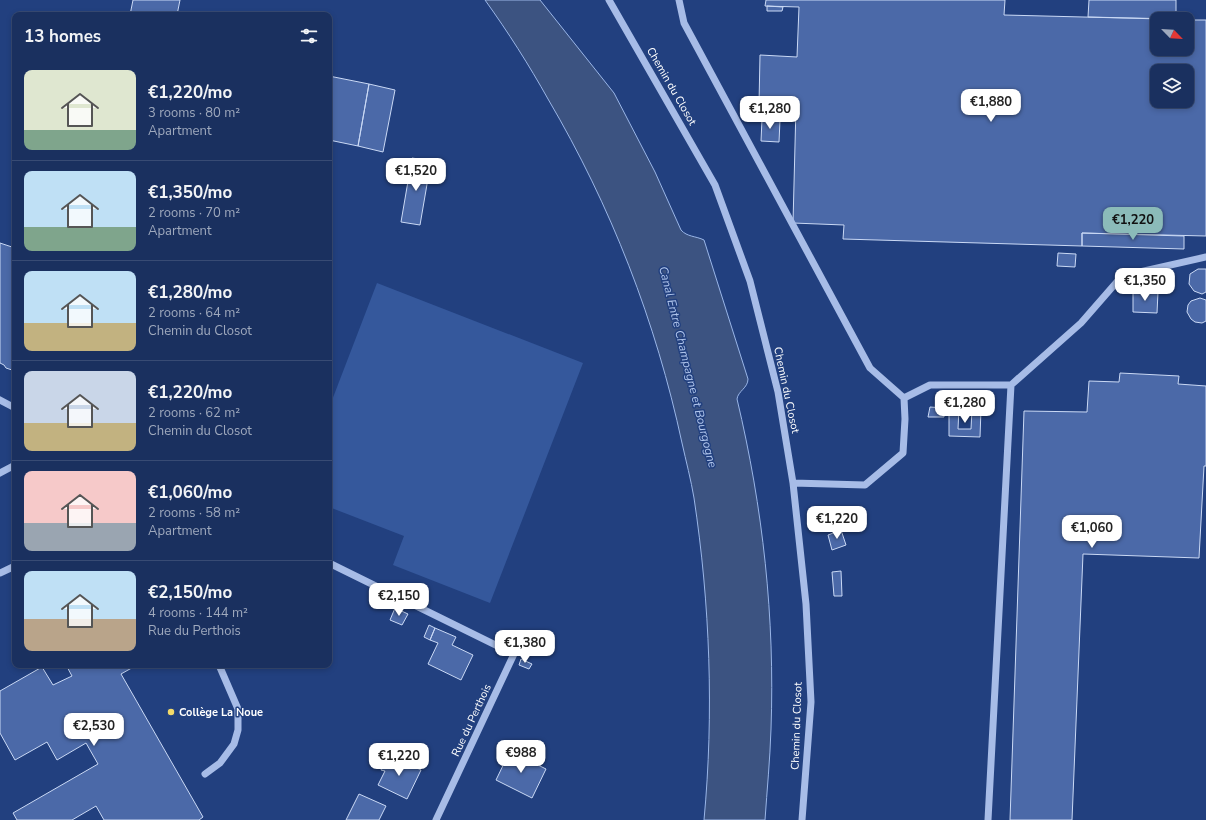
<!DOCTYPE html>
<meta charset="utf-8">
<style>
body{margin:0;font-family:"Nunito Sans",sans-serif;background:#233865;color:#f1f3f6;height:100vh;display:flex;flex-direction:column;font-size:15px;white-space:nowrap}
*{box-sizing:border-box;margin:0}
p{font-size:13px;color:#9fa9bd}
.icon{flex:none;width:22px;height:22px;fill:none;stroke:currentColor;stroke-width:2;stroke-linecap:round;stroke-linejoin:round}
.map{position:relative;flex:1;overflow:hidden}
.side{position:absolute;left:12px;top:12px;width:320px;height:656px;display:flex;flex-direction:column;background:#1a305f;border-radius:8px;box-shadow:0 2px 6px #0003,0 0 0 1px #384b74}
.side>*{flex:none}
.needle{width:26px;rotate:115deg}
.buttons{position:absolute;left:1150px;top:12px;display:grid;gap:8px}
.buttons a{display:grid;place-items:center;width:44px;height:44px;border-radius:8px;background:#1a305f;box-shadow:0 2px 6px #0003,0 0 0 1px #384b74;font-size:20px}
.price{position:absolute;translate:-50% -34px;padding:0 9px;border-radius:8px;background:#fff;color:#222;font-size:13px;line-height:26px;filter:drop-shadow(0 1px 2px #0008)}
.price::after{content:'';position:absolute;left:50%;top:24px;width:12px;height:9px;margin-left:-6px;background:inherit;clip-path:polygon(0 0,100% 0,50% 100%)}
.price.selected{background:#8bbbb9;color:#111}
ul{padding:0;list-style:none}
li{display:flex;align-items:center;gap:12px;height:100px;padding:0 12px}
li+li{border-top:1px solid #384b74}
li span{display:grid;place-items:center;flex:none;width:112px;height:80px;border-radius:8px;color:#555}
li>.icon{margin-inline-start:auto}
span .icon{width:48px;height:48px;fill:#fffc;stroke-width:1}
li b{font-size:17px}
h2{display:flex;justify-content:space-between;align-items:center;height:48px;padding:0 12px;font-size:17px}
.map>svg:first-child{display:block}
.green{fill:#35589c}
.water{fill:#3c5381;stroke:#9ab6e8}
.building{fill:#4b69a8;stroke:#cad9f5;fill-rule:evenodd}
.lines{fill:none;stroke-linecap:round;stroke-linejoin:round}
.minor{stroke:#a7bce7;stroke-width:7}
.poi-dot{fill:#f3da69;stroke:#22407f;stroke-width:1.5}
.labels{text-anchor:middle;stroke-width:3;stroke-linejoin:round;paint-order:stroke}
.street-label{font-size:11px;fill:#fff;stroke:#22407f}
.poi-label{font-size:11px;font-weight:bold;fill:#fff;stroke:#22407f;text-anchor:start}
.water-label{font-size:12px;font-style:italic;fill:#b2c7ee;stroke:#22407f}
</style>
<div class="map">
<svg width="1206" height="820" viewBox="0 0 1206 820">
<rect width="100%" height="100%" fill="#22407f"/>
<path class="green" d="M377,283L583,363L490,603L393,565L404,536L329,507V408Z"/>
<path class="water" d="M485,0H540L614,93L655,172L681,230C687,237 696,236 704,240L748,379C748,388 738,391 737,399C763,508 775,618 771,729C770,760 767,790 765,820H704C714,713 710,604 694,498C691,480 686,461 682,443C656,322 611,206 548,99C529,65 508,32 485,0Z"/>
<path class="building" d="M133,0H180L177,15H130Z
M766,0H1005L1004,15L1162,19H1157V49H1187V20H1206V236L1082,233V246L843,239L844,225L793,223L796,106L759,104L760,55L797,57L799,7L765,6ZM1157,71H1187V101H1157Z
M1089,0H1176V19L1088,17Z
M767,6L783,7L782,11H767Z
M329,76L369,84L358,146L329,140Z
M369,84L395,90L383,152L358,146Z
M762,119L780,120L779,142L761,141Z
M412,158L431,161L420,225L401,222Z
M1082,233L1184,236V249L1082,246Z
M0,243L15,248V371L6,368L4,365L0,363Z
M1058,253L1076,254L1075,267L1057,266Z
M1198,269H1206V292L1202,294L1194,291L1189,284L1190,274Z
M1133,292H1158L1157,313L1133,312Z
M1200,298L1206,300V321L1202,323L1195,322L1191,319L1187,312L1188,305L1191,301Z
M1120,373L1179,376L1178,384L1206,386V466H1204L1199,558L1083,554L1072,820H1010L1024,411L1087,412L1089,381L1119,382Z
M930,407L944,408V417H928Z
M949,408H959L958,429H971L972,409H981L980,437L949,436Z
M841,530L846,545L832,550L828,535Z
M841,571L842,596H834L832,572Z
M395,608L408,614L402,625L390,620Z
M429,625L435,628L430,640L424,637Z
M435,628L456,637L452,645L473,655L461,680L428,664L438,643L430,640Z
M521,659L532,664L529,669L519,665Z
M66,665H137L121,674L203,817L199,820H104L96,806L72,820H17L13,813L98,764L86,743L57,760L47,742L15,760L0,733V691L42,667L53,685L72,676Z
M510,751L546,769L532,798L496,780Z
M392,756L421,770L407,799L378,785L385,771L381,770L385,761L388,763Z
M359,794L386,806L379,820H346Z"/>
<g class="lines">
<path class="minor" d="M609,0L715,185L750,281L778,392L793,483L806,604L811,702L802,820
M679,0L684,23L870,368L904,398L905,419L903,453L865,485L793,483
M904,398L930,385H1011L1081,323L1122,276L1206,257
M0,400L15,408
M0,473L15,465
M329,563L514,654L436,820
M0,573L15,566
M205,774L220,763L234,744L238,730V709L219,665
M988,820L1011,385"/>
</g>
<circle class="poi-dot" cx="171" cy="712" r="4"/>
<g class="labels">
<g class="street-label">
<text transform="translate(672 86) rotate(60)" y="4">Chemin du Closot</text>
<text transform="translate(787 390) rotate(78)" y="4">Chemin du Closot</text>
<text transform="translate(471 720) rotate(-65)" y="4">Rue du Perthois</text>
<text transform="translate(796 726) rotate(-88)" y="4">Chemin du Closot</text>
</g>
<g class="poi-label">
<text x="179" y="716">Collège La Noue</text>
</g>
<g class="water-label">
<text transform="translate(688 367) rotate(76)" y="4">Canal Entre Champagne et Bourgogne</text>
</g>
</g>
</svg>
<div class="buttons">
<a><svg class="needle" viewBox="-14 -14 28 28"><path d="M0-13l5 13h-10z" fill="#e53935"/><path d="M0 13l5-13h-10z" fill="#9fa9bd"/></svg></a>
<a><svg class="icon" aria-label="layers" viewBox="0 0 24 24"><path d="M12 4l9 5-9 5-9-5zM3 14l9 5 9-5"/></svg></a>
</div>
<b class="price" style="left:991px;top:123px">€1,880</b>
<b class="price" style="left:770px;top:130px">€1,280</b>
<b class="price" style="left:416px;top:192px">€1,520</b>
<b class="price selected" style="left:1133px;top:241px">€1,220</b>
<b class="price" style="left:1145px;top:302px">€1,350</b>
<b class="price" style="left:965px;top:424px">€1,280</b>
<b class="price" style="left:837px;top:540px">€1,220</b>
<b class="price" style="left:1092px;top:549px">€1,060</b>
<b class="price" style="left:399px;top:617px">€2,150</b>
<b class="price" style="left:525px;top:664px">€1,380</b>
<b class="price" style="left:94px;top:747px">€2,530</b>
<b class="price" style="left:521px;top:774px">€988</b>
<b class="price" style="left:399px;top:777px">€1,220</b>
<section class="side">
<h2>13 homes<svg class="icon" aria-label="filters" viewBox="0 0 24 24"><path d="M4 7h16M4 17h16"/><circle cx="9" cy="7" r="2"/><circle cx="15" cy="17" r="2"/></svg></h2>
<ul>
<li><span style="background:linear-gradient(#dfe7d0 75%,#7fa58c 0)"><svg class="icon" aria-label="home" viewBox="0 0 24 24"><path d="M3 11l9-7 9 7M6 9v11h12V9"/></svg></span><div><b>€1,220/mo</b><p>3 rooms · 80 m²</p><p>Apartment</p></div></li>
<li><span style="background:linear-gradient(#bfe0f5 70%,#7fa58c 0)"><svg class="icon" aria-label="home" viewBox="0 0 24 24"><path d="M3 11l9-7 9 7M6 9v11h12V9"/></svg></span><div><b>€1,350/mo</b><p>2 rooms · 70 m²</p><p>Apartment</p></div></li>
<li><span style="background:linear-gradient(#bfe0f5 65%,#c2b280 0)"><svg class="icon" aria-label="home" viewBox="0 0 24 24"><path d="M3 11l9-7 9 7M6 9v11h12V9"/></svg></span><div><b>€1,280/mo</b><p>2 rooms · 64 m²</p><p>Chemin du Closot</p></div></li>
<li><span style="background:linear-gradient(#c9d6e8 65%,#c2b280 0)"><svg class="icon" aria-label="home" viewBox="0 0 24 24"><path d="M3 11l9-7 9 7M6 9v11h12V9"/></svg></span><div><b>€1,220/mo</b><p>2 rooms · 62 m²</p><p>Chemin du Closot</p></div></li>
<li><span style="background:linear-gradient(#f6c9c9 65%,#9aa5b1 0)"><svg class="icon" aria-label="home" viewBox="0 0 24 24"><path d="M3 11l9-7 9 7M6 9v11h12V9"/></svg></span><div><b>€1,060/mo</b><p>2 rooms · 58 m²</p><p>Apartment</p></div></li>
<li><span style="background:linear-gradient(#bfe0f5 60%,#b9a48a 0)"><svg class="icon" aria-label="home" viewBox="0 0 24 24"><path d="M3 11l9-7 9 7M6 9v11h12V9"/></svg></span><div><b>€2,150/mo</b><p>4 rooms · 144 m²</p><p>Rue du Perthois</p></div></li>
</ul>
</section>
</div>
